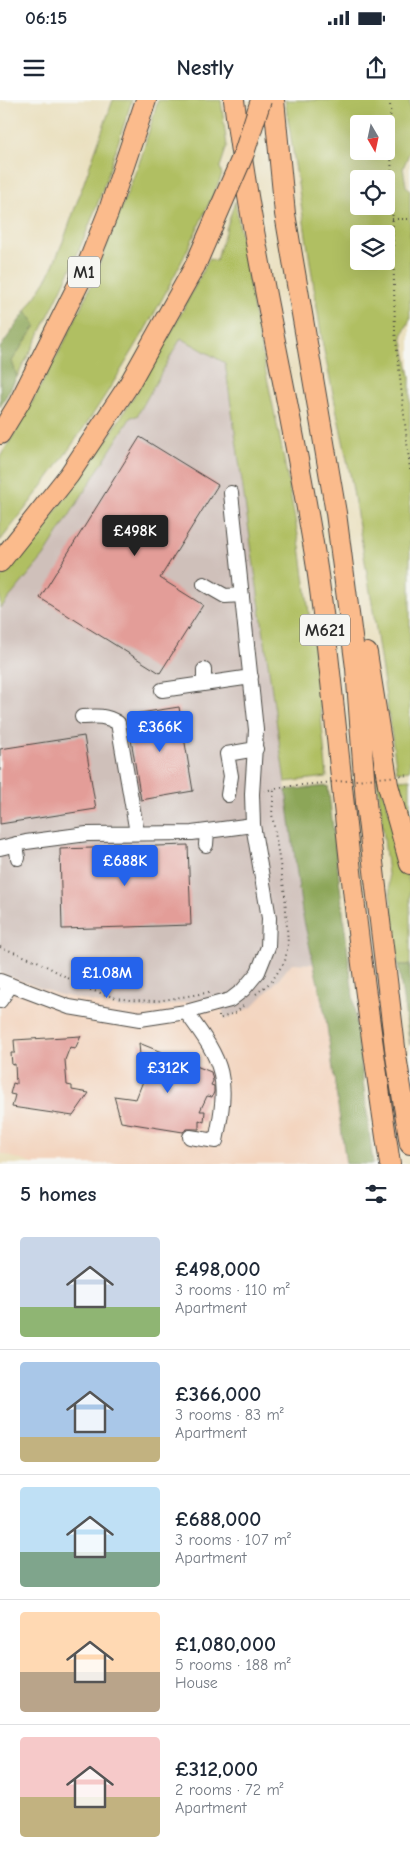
<!DOCTYPE html>
<meta charset="utf-8">
<style>
body{margin:0;font-family:"Comic Neue",sans-serif;background:#f2f2f3;color:#1f2937;height:100vh;display:flex;flex-direction:column;font-size:19px;white-space:nowrap}
*{box-sizing:border-box;margin:0}
p{font-size:16px;color:#747a83}
.icon{flex:none;width:28px;height:28px;fill:none;stroke:currentColor;stroke-width:2;stroke-linecap:round;stroke-linejoin:round}
.map{position:relative;height:1064px;overflow:hidden}
.drawer{display:flex;flex-direction:column;background:#fff;flex:1}
.drawer>*{flex:none}
.needle{width:32px;rotate:171deg}
.tools{position:absolute;left:350px;top:15px;display:grid;gap:10px}
.tools a{display:grid;place-items:center;width:45px;height:45px;border-radius:5px;background:#fff;box-shadow:0 5px 20px #0002;font-size:25px}
.price{position:absolute;translate:-50% -42px;padding:0 11px;border-radius:5px;background:#2563eb;color:#fff;font-size:16px;line-height:32px;filter:drop-shadow(0 1px 2px #0008)}
.price::after{content:'';position:absolute;left:50%;top:30px;width:15px;height:11px;margin-left:-8px;background:inherit;clip-path:polygon(0 0,100% 0,50% 100%)}
.price.active{background:#222;color:#fff}
ul{padding:0;list-style:none}
li{display:flex;align-items:center;gap:15px;height:125px;padding:0 20px}
li+li{border-top:1px solid #e0e1e3}
li span{display:grid;place-items:center;flex:none;width:140px;height:100px;border-radius:5px;color:#555}
li>.icon{margin-inline-start:auto}
span .icon{width:60px;height:60px;fill:#fffc;stroke-width:1}
li b{font-size:21px}
h2{display:flex;justify-content:space-between;align-items:center;height:60px;padding:0 20px;font-size:21px}
.status{display:flex;justify-content:space-between;align-items:center;height:35px;padding:0 25px;background:#fff;direction:ltr}
.status svg{height:14px;fill:currentColor}
header{display:flex;justify-content:space-between;align-items:center;height:65px;padding:0 20px;background:#fff;font-size:22px;font-weight:800}
.map>svg:first-child{display:block}
.built{fill:#f3d4be}
.industrial{fill:#cfc0ba}
.green{fill:#b0bf62;stroke:#6e7546;fill-rule:evenodd}
.forest{fill:#8ca658;stroke:#5c6842}
.building{fill:#e39d98}
.lines{fill:none;stroke-linecap:round;stroke-linejoin:round}
.minor-casing{stroke:#484641;stroke-width:16}
.highway-casing{stroke:#484641;stroke-width:22}
.path{stroke:#484641;stroke-width:2;stroke-dasharray:1 4;stroke-linecap:butt}
.minor{stroke:#fff;stroke-width:14}
.highway{stroke:#fbbb8c;stroke-width:20}
.highway-bridge-casing{stroke:#484641;stroke-width:22;stroke-linecap:butt}
.path-bridge{stroke:#484641;stroke-width:2;stroke-dasharray:1 4;stroke-linecap:butt}
.highway-bridge{stroke:#fbbb8c;stroke-width:20}
.labels{text-anchor:middle;stroke-width:5;stroke-linejoin:round;paint-order:stroke}
.shield{fill:#f6f6f2;stroke:#686867;stroke-width:1}
.shield-label{font-size:18px;font-weight:bold;fill:#2b2b2b}
</style>
<div class="status"><b>06:15</b><svg viewBox="0 0 49 12"><path d="M0 12V9h3v3zM5 12V6h3v6zM10 12V3h3v9zM15 12V0h3v12zM26 1h20v11H26zM47 4h2v5h-2z"/></svg></div>
<header><svg class="icon" aria-label="menu" viewBox="0 0 24 24"><path d="M4 6h16M4 12h16M4 18h16"/></svg>Nestly<svg class="icon" aria-label="share" viewBox="0 0 24 24"><path d="M12 15V3M7 8l5-5 5 5M5 13v7h14v-7"/></svg></header>
<div class="map">
<svg width="410" height="1064" viewBox="0 0 410 1064">
<rect width="100%" height="100%" fill="#f6f6f2"/>
<filter id="ink" filterUnits="userSpaceOnUse"><feTurbulence type="fractalNoise" baseFrequency=".02" numOctaves="2"/><feDisplacementMap in="SourceGraphic" scale="10" xChannelSelector="R" yChannelSelector="G"/><feConvolveMatrix kernelMatrix="1 2 1 2 8 2 1 2 1" color-interpolation-filters="sRGB"/></filter>
<filter id="wash" filterUnits="userSpaceOnUse"><feTurbulence type="fractalNoise" baseFrequency=".0096" numOctaves="4" result="noise"/><feDisplacementMap in="SourceGraphic" scale="20" xChannelSelector="R" yChannelSelector="G"/><feGaussianBlur stdDeviation="1.12" result="paint"/><feColorMatrix in="noise" values="0 0 0 0 0 0 0 0 0 0 0 0 0 0 0 0 0 1.4 0 .05"/><feComposite in="paint" operator="in"/></filter>
<g filter="url(#wash)">
<rect width="100%" height="100%" fill="#eae0bf"/>
<path class="built" d="M292,863L313,864L326,919L346,1064H33L0,1053V873L57,894L122,908L148,909L218,896L278,880Z"/>
<path class="industrial" d="M181,238L225,263L286,690L302,812L313,864L292,863L278,880L252,907L225,919L218,896L148,909L122,908L57,894L0,873V509L44,456L131,317L137,316Z"/>
<path class="green" d="M113,0H132C123,27 115,53 106,80C83,148 51,213 17,277L11,261L36,226L26,211L49,175L64,139Z
M158,0H221L227,46L220,67L222,75C214,94 203,115 194,136C142,246 76,346 0,441V357L22,321L67,237L92,183L141,58Z
M285,0H410V51L403,68L406,86L410,91V219L402,236L410,277V670L397,672L372,503L351,379L323,246ZM359,24H386V51H359ZM359,79H386V106H359ZM359,134H386V161H359Z
M235,101L257,229L283,354L300,446L316,565L327,677L285,682L225,263L181,238L137,316L131,317L44,456L0,509V479L51,417L103,346L137,291L172,231L209,159L216,161Z
M376,666L410,785V865H398Z
M410,679V724L398,680Z"/>
<path class="forest" d="M26,211L36,225L12,261L17,277L0,307V248Z
M328,686L373,1064H346L326,919L302,812L286,690Z
M398,865H410V945Z"/>
<g id="blocks">
<path class="building" d="M140,337L218,385L160,478L203,505L160,573L40,498Z
M179,607L193,691L141,700L127,615Z
M84,636L96,709L0,724V649Z
M188,745L191,825L62,829L60,749Z
M81,936L75,949L70,947L65,960L67,985L72,986V990L89,993L73,1016L12,1007L15,995L10,994L13,983L16,984L15,964L12,965L11,953H15L14,940Z
M139,943L211,972L213,981L211,985L214,986V992L212,997L207,996L200,1011H205L204,1022L199,1020V1029H187L183,1032L121,1022L114,996L136,999L147,971L146,956H140Z"/>
</g>
</g>
<g filter="url(#ink)">
<use href="#blocks" fill-opacity="0" stroke="#484641" stroke-width="1"/>
<g class="lines">
<g class="minor-casing">
<path id="minor" d="M204,484L225,496L242,495
M204,583V570
M162,590L251,577
M82,617C96,616 106,615 118,623L137,733
M228,695L231,676L227,654L256,649
M16,744L18,758
M206,745L207,731
M0,748L26,742L87,734L192,733L253,725
M0,881L69,907L140,919L186,912L230,900L243,890L258,872L268,847L269,818L253,725L252,694L256,630L231,393
M0,901L11,885
M186,912C225,964 229,978 216,1041L190,1037"/>
</g>
<g class="highway-casing">
<path id="highway" d="M234,0C253,157 293,312 317,468C332,572 340,676 352,780C362,875 376,969 390,1064
M274,0L285,114L336,413L356,568L366,703L396,956L410,1044
M0,334L19,303L85,171L108,113L146,0
M0,462L69,375L128,286L195,166
M367,553L388,685L410,764"/>
</g>
<path class="path" d="M390,0L395,231L410,370
M392,119H410
M264,691L274,689
M0,847L37,861L88,889L116,898L130,900L157,901L212,892
M256,894L272,881L285,861L288,844L285,795L272,714L274,689L291,686
M219,916V919L237,912L243,906"/>
<use href="#minor" class="minor"/>
<use href="#highway" class="highway"/>
<g class="highway-bridge-casing">
<path id="highway-bridge" d="M195,166L244,53L261,0"/>
</g>
<path class="path-bridge" d="M291,686L410,675"/>
<use href="#highway-bridge" class="highway-bridge"/>
</g>
</g>
<g class="labels">
<g class="shield">
<rect x="68" y="156.5" width="32" height="31" rx="4"/>
<rect x="300" y="514.5" width="50" height="31" rx="4"/>
</g>
<g class="shield-label">
<text x="84" y="178">M1</text>
<text x="325" y="536">M621</text>
</g>
</g>
</svg>
<div class="tools">
<a><svg class="needle" viewBox="-14 -14 28 28"><path d="M0-13l5 13h-10z" fill="#e53935"/><path d="M0 13l5-13h-10z" fill="#747a83"/></svg></a>
<a><svg class="icon" aria-label="locate" viewBox="0 0 24 24"><circle cx="12" cy="12" r="6"/><path d="M12 2v4M12 18v4M2 12h4M18 12h4"/></svg></a>
<a><svg class="icon" aria-label="layers" viewBox="0 0 24 24"><path d="M12 4l9 5-9 5-9-5zM3 14l9 5 9-5"/></svg></a>
</div>
<b class="price active" style="left:135px;top:457px">£498K</b>
<b class="price" style="left:160px;top:653px">£366K</b>
<b class="price" style="left:125px;top:787px">£688K</b>
<b class="price" style="left:107px;top:899px">£1.08M</b>
<b class="price" style="left:168px;top:994px">£312K</b>
</div>
<section class="drawer">
<h2>5 homes<svg class="icon" aria-label="filters" viewBox="0 0 24 24"><path d="M4 7h16M4 17h16"/><circle cx="9" cy="7" r="2"/><circle cx="15" cy="17" r="2"/></svg></h2>
<ul>
<li><span style="background:linear-gradient(#c9d6e8 70%,#8fb573 0)"><svg class="icon" aria-label="home" viewBox="0 0 24 24"><path d="M3 11l9-7 9 7M6 9v11h12V9"/></svg></span><div><b>£498,000</b><p>3 rooms · 110 m²</p><p>Apartment</p></div></li>
<li><span style="background:linear-gradient(#a9c7e8 75%,#c2b280 0)"><svg class="icon" aria-label="home" viewBox="0 0 24 24"><path d="M3 11l9-7 9 7M6 9v11h12V9"/></svg></span><div><b>£366,000</b><p>3 rooms · 83 m²</p><p>Apartment</p></div></li>
<li><span style="background:linear-gradient(#bfe0f5 65%,#7fa58c 0)"><svg class="icon" aria-label="home" viewBox="0 0 24 24"><path d="M3 11l9-7 9 7M6 9v11h12V9"/></svg></span><div><b>£688,000</b><p>3 rooms · 107 m²</p><p>Apartment</p></div></li>
<li><span style="background:linear-gradient(#ffd9b3 60%,#b9a48a 0)"><svg class="icon" aria-label="home" viewBox="0 0 24 24"><path d="M3 11l9-7 9 7M6 9v11h12V9"/></svg></span><div><b>£1,080,000</b><p>5 rooms · 188 m²</p><p>House</p></div></li>
<li><span style="background:linear-gradient(#f6c9c9 60%,#c2b280 0)"><svg class="icon" aria-label="home" viewBox="0 0 24 24"><path d="M3 11l9-7 9 7M6 9v11h12V9"/></svg></span><div><b>£312,000</b><p>2 rooms · 72 m²</p><p>Apartment</p></div></li>
</ul>
</section>
